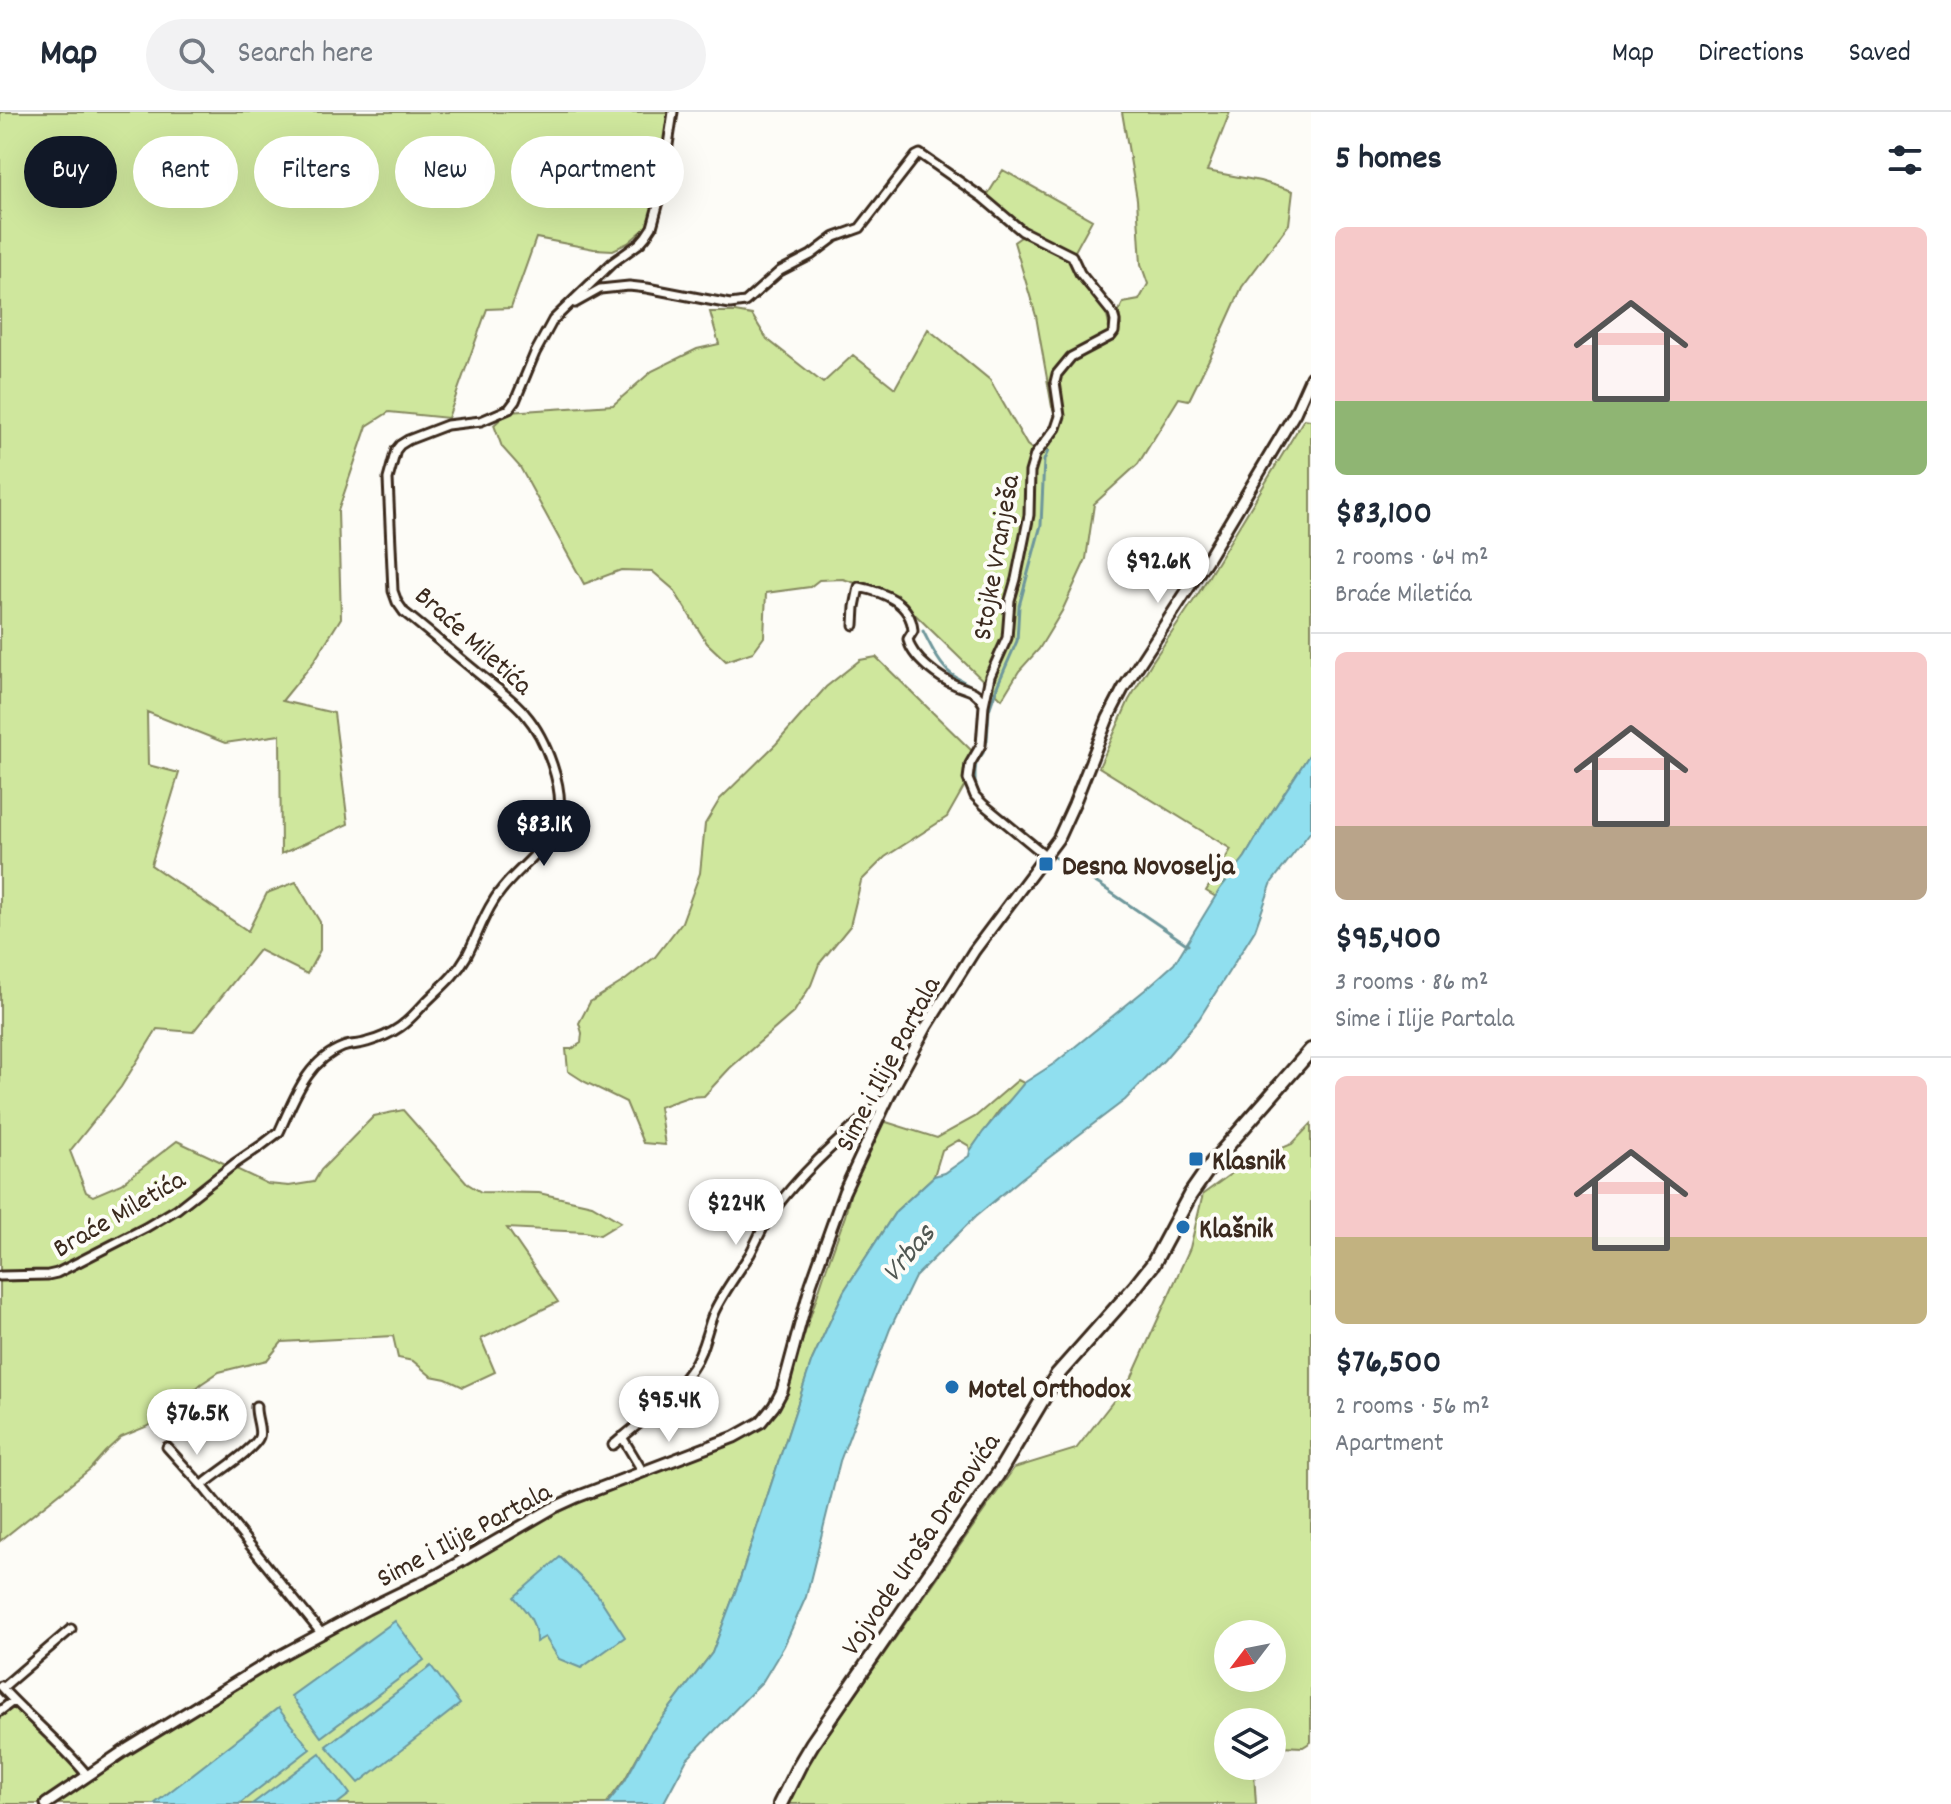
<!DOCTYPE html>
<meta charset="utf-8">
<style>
body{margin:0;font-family:Dekko,sans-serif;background:#f2f2f3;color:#1f2937;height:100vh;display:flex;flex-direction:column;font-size:30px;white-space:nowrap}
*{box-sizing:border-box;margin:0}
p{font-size:26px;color:#747a83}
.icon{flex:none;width:44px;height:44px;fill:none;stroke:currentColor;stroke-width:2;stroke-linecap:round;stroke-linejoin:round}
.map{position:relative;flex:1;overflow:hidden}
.side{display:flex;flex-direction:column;background:#fff;width:640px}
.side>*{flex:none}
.banner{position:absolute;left:24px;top:24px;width:760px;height:72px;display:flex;gap:16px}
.needle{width:52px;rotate:238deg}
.controls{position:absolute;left:1214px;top:1508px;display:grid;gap:16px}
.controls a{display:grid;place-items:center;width:72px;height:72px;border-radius:50%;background:#fff;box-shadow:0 8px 32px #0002;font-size:40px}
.price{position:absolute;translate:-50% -68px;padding:0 18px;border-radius:28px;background:#fff;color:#222;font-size:26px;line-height:52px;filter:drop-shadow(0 2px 4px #0008)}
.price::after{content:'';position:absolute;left:50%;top:48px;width:24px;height:18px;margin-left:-12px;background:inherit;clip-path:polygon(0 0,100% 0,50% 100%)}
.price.current{background:#111827;color:#fff}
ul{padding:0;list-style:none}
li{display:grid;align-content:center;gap:16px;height:424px;padding:0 24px}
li+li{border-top:2px solid #e0e1e3}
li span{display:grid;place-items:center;height:248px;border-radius:12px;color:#555}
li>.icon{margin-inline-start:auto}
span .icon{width:144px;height:144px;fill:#fffc;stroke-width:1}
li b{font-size:34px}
h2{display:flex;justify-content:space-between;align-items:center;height:96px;padding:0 24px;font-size:34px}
.pill{padding:0 28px;border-radius:36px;background:#fff;box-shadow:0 8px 32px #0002;font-size:28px;line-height:72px}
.pill.current{background:#111827;color:#fff}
header{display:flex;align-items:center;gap:48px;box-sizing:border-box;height:112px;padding:0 40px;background:#fff;border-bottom:2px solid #e0e1e3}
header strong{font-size:38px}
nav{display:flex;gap:44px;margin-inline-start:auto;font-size:28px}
.search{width:560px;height:72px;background:#f2f2f3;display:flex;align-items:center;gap:20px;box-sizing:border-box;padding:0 28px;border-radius:44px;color:#747a83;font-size:30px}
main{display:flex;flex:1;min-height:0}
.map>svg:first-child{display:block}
.green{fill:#cfe79d;stroke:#85885e;stroke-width:2;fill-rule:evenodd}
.water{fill:#90dfef;stroke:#6e979b;stroke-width:2}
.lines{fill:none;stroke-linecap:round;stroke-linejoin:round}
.stream{stroke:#6e979b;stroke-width:3}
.minor-casing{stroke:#3b2a1e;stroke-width:13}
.tertiary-casing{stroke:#3b2a1e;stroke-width:15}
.primary-casing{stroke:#3b2a1e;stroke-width:18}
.minor{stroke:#fdfcf7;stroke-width:7}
.tertiary{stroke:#fdfcf7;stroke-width:9}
.primary{stroke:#fdfcf7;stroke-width:12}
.poi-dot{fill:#1f6fb2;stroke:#fdfcf7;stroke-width:3}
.labels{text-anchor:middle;stroke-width:8;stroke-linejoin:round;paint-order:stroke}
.street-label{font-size:28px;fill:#3b2a1e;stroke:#fdfcf7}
.poi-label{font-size:28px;font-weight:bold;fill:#3b2a1e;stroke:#fdfcf7;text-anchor:start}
.water-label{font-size:30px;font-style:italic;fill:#505752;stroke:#fdfcf7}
</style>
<header>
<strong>Map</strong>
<div class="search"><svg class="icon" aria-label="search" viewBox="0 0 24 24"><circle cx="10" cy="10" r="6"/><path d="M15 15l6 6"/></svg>Search here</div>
<nav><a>Map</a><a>Directions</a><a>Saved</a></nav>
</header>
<main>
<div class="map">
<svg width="1311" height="1692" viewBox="0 0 1311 1692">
<rect width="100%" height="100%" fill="#fdfcf7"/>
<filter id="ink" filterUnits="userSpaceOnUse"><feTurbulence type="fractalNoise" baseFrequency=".0125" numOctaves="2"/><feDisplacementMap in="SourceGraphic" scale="16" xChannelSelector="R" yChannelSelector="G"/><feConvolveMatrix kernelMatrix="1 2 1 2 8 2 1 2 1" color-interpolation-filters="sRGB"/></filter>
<g filter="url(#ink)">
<path class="green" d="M0,0H668L656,87L649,113L628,131L613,138L594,137L536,126L511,196L487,197L448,306L389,300L367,314L338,399L341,506L313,551L282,589L334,601L348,712L281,742L280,623L225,631L147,600L148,653L179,661L151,753L248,819L267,781L296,770L320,810V838L307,862L259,838L193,920L157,917L121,975L70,1039L86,1080L93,1084L121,1072L177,1029L268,1072L289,1074L314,1070L321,1058L374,1004L403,998L468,1072L481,1080L539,1081L592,1093L621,1110L600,1123L585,1120L507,1116L558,1190L481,1227L495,1260L463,1275L446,1267L431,1264L413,1249L398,1246L393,1224L282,1230L267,1248L219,1260L201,1272L165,1307L121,1325L105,1340L90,1357L0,1429Z
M1122,0H1230L1207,59L1260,69L1293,79L1289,112L1242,175L1214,237L1189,288L1179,286L1138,352L1094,392L1086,447L1062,499L1039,537L1019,559L1002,587L896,484L843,467L819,468L810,475L766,481L764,525L753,540L726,549L707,531L673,477L652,459L621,458L584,472L520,355L502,335L494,313L508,300L613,293L652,259L697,237L719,232L710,200H735L752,203L767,227L823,271L853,243L895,276L928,217L990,268L1027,333L1040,343L1061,312L1052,295L1036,204L1014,130L1021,125L1029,126L1067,143L1075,163L1106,200L1109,213H1121L1119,199L1123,191L1139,188L1148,172L1141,152L1137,87Z
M1003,58L1092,108L1074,141L1024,117L990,89L988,82Z
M1304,307L1311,308V640L1266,709L1245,745L1216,785L1206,779L1231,737L1099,655L1129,588L1152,550L1198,482Z
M876,545L973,640L967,651L964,675L947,705L885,745L861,769L850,814L819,852L811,873L794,900L730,956L704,984L688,985L659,995L665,1033L643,1031L626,990L585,970L568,959L566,937H572L581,931L582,921L579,911L590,890L624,869L655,845L682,810L700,761L705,712L720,687L776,632L826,575L860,548Z
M1018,968L1024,971L1016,982L999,999L970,1039L969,1034L959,1028L942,1038L934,1064L896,1099L844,1179L812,1248L739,1470L712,1541L650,1622L625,1667L606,1692H0V1603L16,1591L87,1663L207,1587L553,1396L764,1312L779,1295L784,1284L825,1160L845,1104L851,1079L883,1009L937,1026L975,1005Z
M1311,1012V1630L1303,1635L1279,1634L1272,1641V1610H1228V1654H1260L1254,1661L1256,1692H788L801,1661L1014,1356L1076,1337L1132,1265L1190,1136L1203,1082L1246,1051L1292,1032ZM1228,1522H1272V1566H1228Z"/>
<path class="water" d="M1311,640V719L1272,770L1255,818L1199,907L1164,948L1125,988L1022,1066L975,1105L915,1165L890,1217L840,1349L806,1485L784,1534L763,1569L687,1647L663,1692H607L625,1669L650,1622L712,1541L739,1470L812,1248L844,1179L896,1099L934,1064L945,1061L969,1044L970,1039L983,1020L1024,971L1055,951L1146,877L1174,852L1220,777L1245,745L1266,709Z
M560,1445L597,1482L625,1525L581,1556L559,1547L545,1525L536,1530C537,1510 526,1499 514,1485Z
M395,1509L424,1548L321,1625L291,1584Z
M431,1554L460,1592L359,1671L326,1634Z
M278,1596L310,1637L239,1692H154Z
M320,1641L350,1682L337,1692H252Z"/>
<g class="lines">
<path class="stream" d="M923,519C931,534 938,551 951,562C962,570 974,574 983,583
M992,696L978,681L975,670V659L976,651L983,641L987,628L989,598L998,572L1017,529L1019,494L1041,413L1044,348L1048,339
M1054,745L1100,773L1188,833"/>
<g class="minor-casing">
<path id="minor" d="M575,191L600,177L629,174L647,176L730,192L745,190L780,159L811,143L835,125L860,116L916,44L920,42L983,86L1022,119L1072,144L1080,161L1113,202L1115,209L1114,220L1111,224L1071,245L1057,262L1055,270L1060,304L1056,316L1035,343L1030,360L1029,403L1016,467L1010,488L1007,526L990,564L984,593L981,633L970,652L968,667L975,684L984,693L1046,744
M854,513L855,495L859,475C883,480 911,490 913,519L908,527C911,546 940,567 958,574C969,578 977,579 983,591
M0,1164L48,1163L57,1161L145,1116L177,1097L234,1052L262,1033L279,1020C294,988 306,949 343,935C350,932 359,933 367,930C378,927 390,922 400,915C410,908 418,898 426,890C441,875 456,863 466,845C476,827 482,807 493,790C510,760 545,743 557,709C567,679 545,625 525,602C515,589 501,580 489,570C460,547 433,523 404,500L397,490L393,479L388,367L396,338L400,333L408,328L447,313L481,309L509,297L515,289L535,241L553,208L612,151L640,131L646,124L652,115L660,86L673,0
M256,1294C255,1304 262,1317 259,1325C255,1337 215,1362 204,1372V1376L322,1522
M622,1325L643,1360
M613,1333C641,1310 671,1287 692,1256C704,1239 706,1219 714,1200C724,1179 738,1161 750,1142C756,1131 760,1120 767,1109C794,1065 847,1021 886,986
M167,1335L204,1376
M0,1574C28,1605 61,1631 87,1663
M2,1576L71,1517
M0,1599L13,1589"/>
</g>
<g class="tertiary-casing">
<path id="tertiary" d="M46,1692L124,1639L276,1546L367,1497L439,1462L553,1396L577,1385L734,1325L761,1310L774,1294L782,1279L811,1172L844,1080L890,982L927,914L974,839L1058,727L1074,692L1108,606L1123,577L1207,448L1295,301L1311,265"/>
</g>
<g class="primary-casing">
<path id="primary" d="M780,1692L799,1654L812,1632L998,1362L1057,1263L1135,1175L1153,1152L1190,1083L1213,1050L1311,938"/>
</g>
<use href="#minor" class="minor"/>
<use href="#tertiary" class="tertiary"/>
<use href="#primary" class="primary"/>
</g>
</g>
<g class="poi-dot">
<rect x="1038" y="744" width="16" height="16" rx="4"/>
<rect x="1188" y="1039" width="16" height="16" rx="4"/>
<circle cx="1183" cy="1115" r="8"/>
<circle cx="952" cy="1275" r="8"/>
</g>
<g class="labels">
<g class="street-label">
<text transform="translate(994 445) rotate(-80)" y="10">Stojke Vranješa</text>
<text transform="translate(475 527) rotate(42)" y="10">Braće Miletića</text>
<text transform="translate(886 951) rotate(-62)" y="10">Sime i Ilije Partala</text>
<text transform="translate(118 1100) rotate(-30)" y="10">Braće Miletića</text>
<text transform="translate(463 1421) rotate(-28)" y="10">Sime i Ilije Partala</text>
<text transform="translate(919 1431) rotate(-56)" y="10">Vojvode Uroša Drenovića</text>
</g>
<g class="poi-label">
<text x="1062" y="762">Desna Novoselja</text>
<text x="1212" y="1057">Klasnik</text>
<text x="1199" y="1125">Klašnik</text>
<text x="968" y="1285">Motel Orthodox</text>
</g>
<g class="water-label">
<text transform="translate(907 1140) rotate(-50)" y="10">Vrbas</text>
</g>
</g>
</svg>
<div class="controls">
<a><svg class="needle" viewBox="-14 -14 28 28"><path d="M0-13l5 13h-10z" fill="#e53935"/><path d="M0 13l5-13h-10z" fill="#747a83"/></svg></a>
<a><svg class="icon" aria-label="layers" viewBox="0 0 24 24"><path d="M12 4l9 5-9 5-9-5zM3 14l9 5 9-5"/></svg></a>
</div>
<b class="price" style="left:1158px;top:493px">$92.6K</b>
<b class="price current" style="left:544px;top:756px">$83.1K</b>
<b class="price" style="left:736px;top:1135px">$224K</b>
<b class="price" style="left:669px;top:1332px">$95.4K</b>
<b class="price" style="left:197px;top:1345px">$76.5K</b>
<div class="banner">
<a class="pill current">Buy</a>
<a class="pill">Rent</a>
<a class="pill">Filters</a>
<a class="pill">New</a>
<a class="pill">Apartment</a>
</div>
</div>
<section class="side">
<h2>5 homes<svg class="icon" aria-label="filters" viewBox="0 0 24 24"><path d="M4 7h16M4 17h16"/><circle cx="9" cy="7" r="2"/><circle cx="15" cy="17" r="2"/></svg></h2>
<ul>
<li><span style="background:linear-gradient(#f6c9c9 70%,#8fb573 0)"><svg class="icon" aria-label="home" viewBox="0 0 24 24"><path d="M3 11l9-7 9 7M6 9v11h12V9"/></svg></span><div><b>$83,100</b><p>2 rooms · 64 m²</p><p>Braće Miletića</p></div></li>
<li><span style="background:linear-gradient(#f6c9c9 70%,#b9a48a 0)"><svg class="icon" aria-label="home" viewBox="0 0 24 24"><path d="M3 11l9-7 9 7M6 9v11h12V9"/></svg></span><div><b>$95,400</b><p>3 rooms · 86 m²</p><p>Sime i Ilije Partala</p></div></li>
<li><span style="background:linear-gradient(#f6c9c9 65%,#c2b280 0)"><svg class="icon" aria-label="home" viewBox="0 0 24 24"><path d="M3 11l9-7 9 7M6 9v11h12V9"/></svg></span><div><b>$76,500</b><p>2 rooms · 56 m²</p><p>Apartment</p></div></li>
</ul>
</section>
</main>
